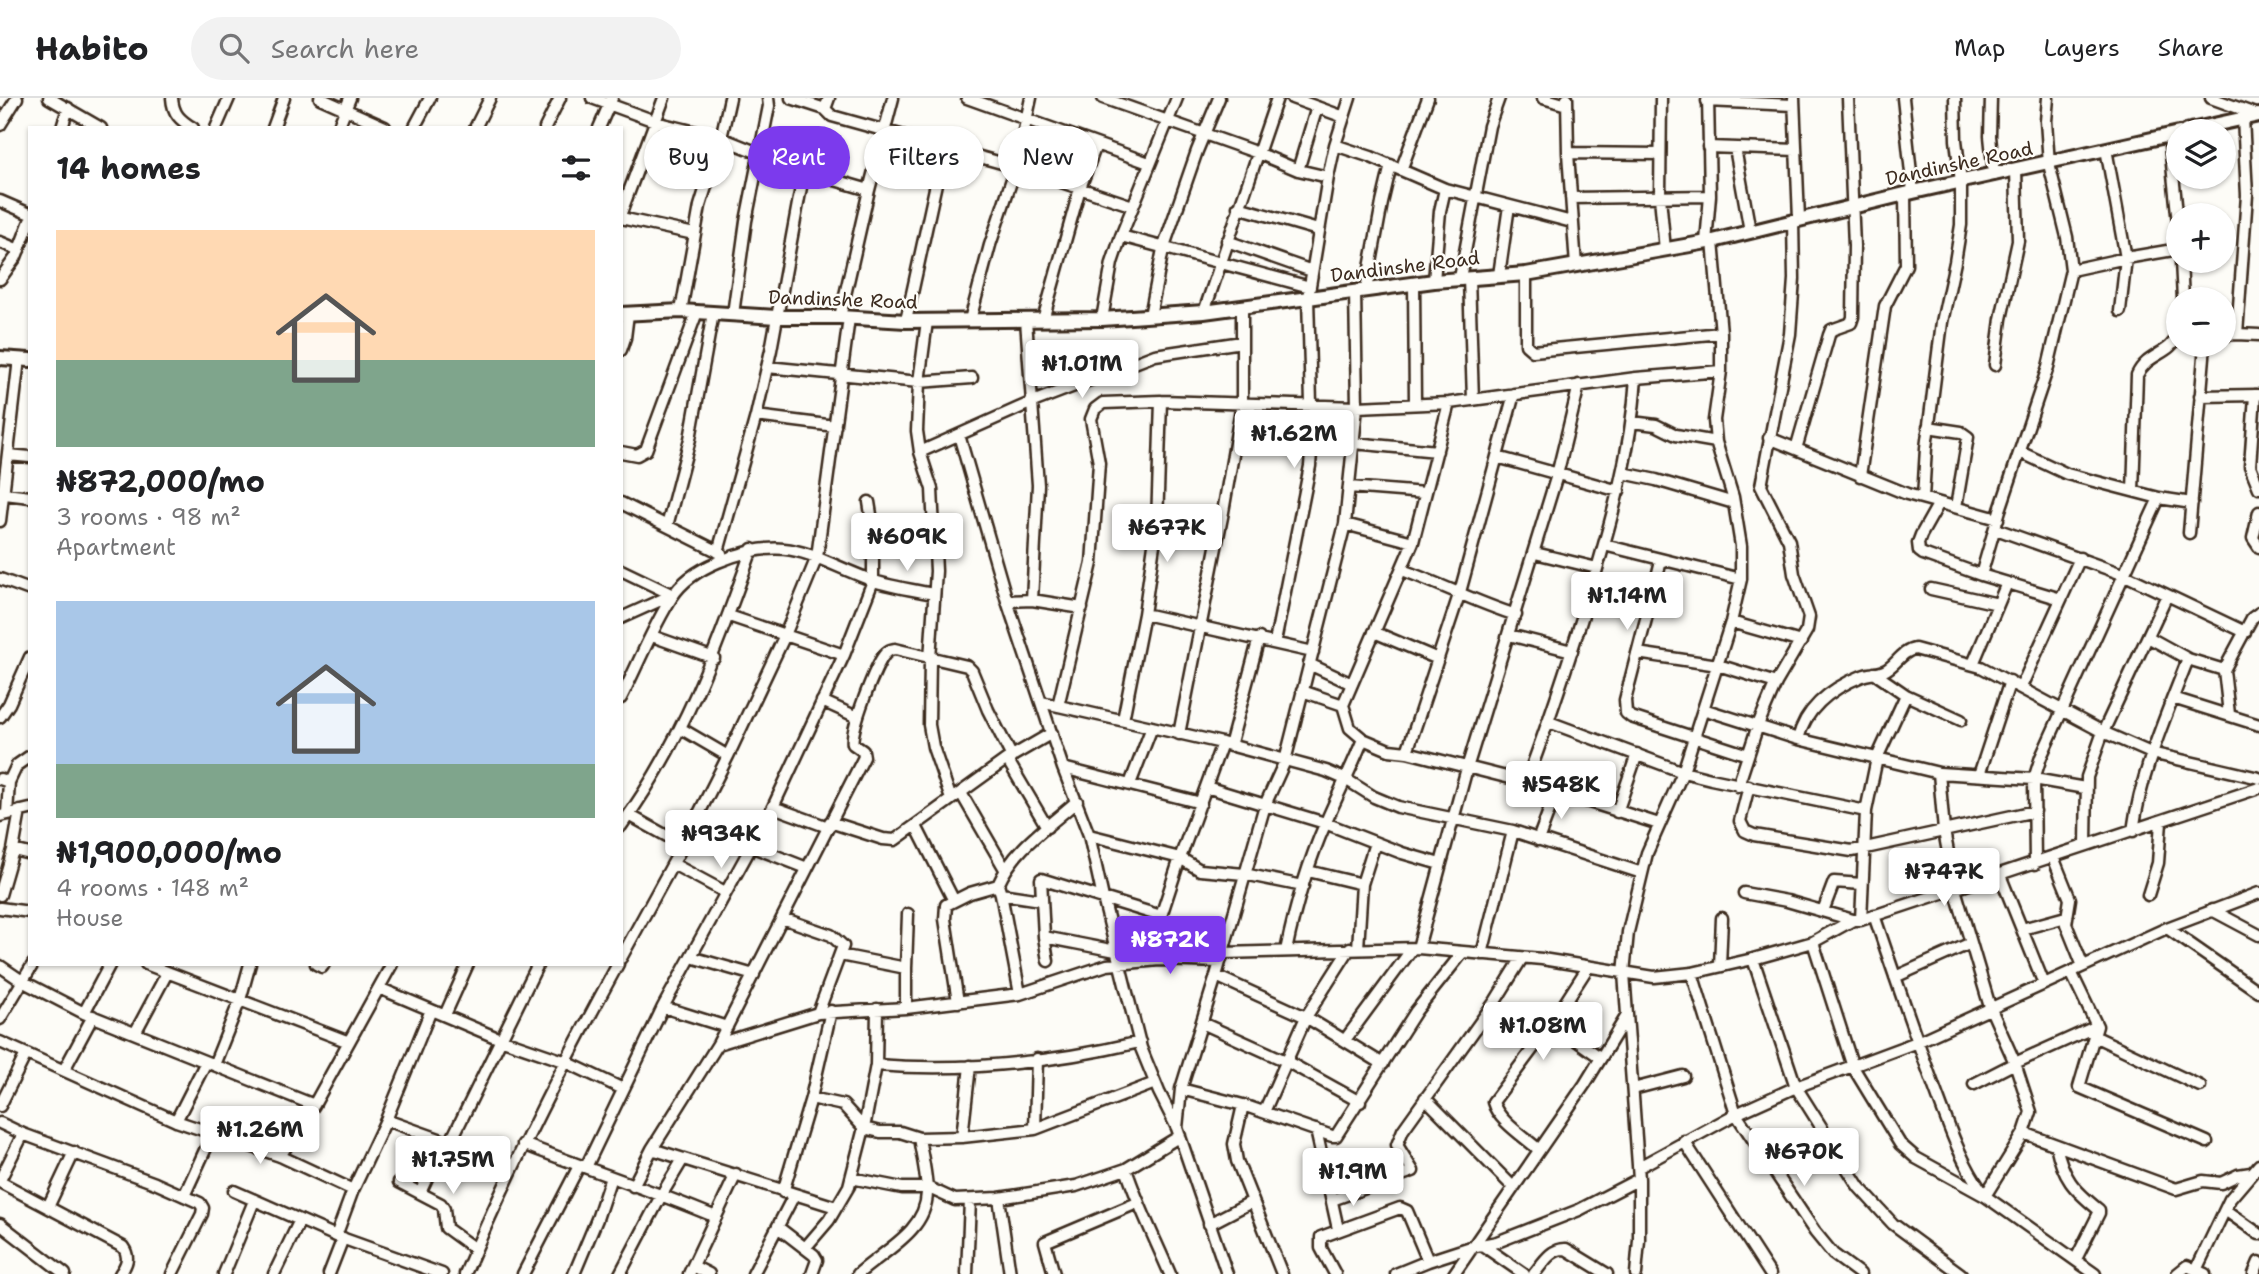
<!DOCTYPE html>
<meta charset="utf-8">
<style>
body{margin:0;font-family:"Shantell Sans",sans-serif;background:#f2f2f2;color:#202124;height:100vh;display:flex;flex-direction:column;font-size:26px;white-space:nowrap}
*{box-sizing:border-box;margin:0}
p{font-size:23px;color:#757577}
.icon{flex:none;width:38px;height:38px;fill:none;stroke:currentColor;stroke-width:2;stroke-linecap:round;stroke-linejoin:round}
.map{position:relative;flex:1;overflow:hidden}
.details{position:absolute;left:28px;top:28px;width:595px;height:840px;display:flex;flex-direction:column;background:#fff;border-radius:0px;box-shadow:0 2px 5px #0004}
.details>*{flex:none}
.guide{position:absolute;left:644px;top:28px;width:665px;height:63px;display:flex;gap:14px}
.tools{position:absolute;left:2166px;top:21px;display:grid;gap:14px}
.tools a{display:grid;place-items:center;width:70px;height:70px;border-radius:50%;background:#fff;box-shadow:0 2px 5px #0004;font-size:35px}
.price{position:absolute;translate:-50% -60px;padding:0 16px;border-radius:7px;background:#fff;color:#222;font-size:23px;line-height:46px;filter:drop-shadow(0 2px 4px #0008)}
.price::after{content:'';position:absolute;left:50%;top:42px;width:21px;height:16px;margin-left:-10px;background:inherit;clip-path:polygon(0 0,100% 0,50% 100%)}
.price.current{background:#7c3aed;color:#fff}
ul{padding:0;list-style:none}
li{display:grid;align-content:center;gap:14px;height:371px;padding:0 28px}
li span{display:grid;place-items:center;height:217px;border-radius:0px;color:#555}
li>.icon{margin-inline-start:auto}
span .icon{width:126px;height:126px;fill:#fffc;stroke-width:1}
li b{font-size:30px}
h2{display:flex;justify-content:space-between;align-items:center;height:84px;padding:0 28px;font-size:30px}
.chip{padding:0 24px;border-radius:32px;background:#fff;box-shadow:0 2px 5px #0004;font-size:24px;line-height:63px}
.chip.current{background:#7c3aed;color:#fff}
header{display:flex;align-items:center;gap:42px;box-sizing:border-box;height:98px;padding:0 35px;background:#fff;border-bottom:2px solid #e0e0e0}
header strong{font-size:33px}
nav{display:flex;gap:38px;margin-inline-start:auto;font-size:24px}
.search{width:490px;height:63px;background:#f2f2f2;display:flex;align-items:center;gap:18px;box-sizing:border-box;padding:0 24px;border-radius:38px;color:#757577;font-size:26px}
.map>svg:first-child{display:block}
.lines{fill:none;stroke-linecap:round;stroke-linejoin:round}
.street-casing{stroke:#3b2a1e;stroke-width:15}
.secondary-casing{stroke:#3b2a1e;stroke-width:18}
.street{stroke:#fdfcf7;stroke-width:10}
.secondary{stroke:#fdfcf7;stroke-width:12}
.labels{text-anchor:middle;stroke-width:5;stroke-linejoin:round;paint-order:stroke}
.street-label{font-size:19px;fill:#3b2a1e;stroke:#fdfcf7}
</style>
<header>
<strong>Habito</strong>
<div class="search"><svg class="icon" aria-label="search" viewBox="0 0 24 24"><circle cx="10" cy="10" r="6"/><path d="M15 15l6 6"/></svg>Search here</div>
<nav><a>Map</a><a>Layers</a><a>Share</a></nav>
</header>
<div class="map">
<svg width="2259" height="1176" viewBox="0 0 2259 1176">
<rect width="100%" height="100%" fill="#fdfcf7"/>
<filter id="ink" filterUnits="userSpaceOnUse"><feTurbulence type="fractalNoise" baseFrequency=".0143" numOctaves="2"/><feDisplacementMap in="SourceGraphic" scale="14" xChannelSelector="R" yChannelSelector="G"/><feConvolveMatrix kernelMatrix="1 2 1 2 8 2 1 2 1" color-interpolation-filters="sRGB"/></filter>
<g filter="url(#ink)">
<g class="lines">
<g class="street-casing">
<path id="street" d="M49,0L101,30
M172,0C173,16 180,22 193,30
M320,0L385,29
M592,0L663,26L721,40L804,73L869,92
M791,0L825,11L832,18L1016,69L1133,108
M967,0L1149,65
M1103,0L1258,55L1298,72L1328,79
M1292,0L1344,19
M1543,0L1567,7
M1567,0L1568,55L1576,168
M1661,0L1660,99L1665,152
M1794,0L1799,121
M1903,0L1913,94
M1991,0L1990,38L1994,77
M2211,0L2258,17
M1707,3L1794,7
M825,11L829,0
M0,27L17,0
M62,30L68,10
M216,30L229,0
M273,30L284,0
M338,30L350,0
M414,30L430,0
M475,30L490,0
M545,30L560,0
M599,30L612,0
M2169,37L2179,135
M1335,47L1371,59L1445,91L1572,124
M1708,49L1796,52
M1735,50L1750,133
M2106,51L2126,160L2120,213
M1568,55L1660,56
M1298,72L1317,9
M1401,72L1428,0
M1571,100L1710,98
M0,103L30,116
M1238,109L1318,132
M621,115L664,0
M621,120L694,136
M1121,138L1310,189
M1227,143L1312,173
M0,144L19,152
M1706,144L1710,98L1708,0
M2181,163L2183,201
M2071,172L2126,160L2179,151
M1526,176V247L1533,253L1721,235
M1499,177L1509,108
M1460,180L1489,28L1499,0
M1469,180L1473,302
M0,181L16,159L30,123
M1434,183L1440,113L1445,91
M1414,185L1415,306
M1366,192L1382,105L1391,67
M681,213L700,108L721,40L730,0
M1204,214L1277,0
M733,216L746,123L769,8L768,0
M1150,218L1163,151L1197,53L1219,0
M840,219L869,92L893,0
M1102,221L1112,165L1121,138L1177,0
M970,222L990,147L1016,69L1031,0
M1026,222L1038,387L1032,502
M1043,222L1080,90L1096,47
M906,223L944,49
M927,223L919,284L917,333L920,354L932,391L936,473L930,561L929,627L933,649L951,701
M2237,236L2259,237
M2224,237L2237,236L2247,97L2243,20
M621,252L625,240L628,216
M1995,267L2001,221L2018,143L2016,71
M767,269L919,284L972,280
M2255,297L2250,368L2259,390
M2200,298L2258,297
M756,318L835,328
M1632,324L1656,327L1676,337L1716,344
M1928,329L1961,334L1968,339L1956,409
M959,337L1007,503L1063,670L1089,737L1103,800L1141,950L1159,994L1177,1030L1227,1176
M1769,340L1907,396L1998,421
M1354,345L1437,353
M1796,351L1829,237L1831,232L1851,225L1853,219L1854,148L1848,0
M621,354L637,357L646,352L697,214
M920,354L1030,305L1155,257L1242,244
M2020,354L2067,376L2159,400
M8,357L30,359
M1497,359L1619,393
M1623,375L1656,382L1734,405
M1860,378L1885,208L1906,167L1905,97
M1349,389L1425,395
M2133,393L2137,277C2148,254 2170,258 2179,235
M5,396L30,399
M1923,400L1926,350L1942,224L1955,164L1961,127V84L1956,42L1955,0
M621,405L721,455
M1939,405L1921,437L1918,445L1919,453L1923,456L1981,477L2061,501
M2259,414L2253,440L2259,449
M0,423L19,261
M1345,426L1413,444
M667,428L690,341L713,215
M1996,431L2125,477L2245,534
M2189,435L2205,247
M1604,447L1741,481
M718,454L756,318L771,252L804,73
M1535,455L1597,470
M1661,463L1625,602L1626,615L1631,619L1748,657
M621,472L673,497
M1402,472C1441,486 1477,505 1516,517
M1981,477L2000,412L2048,269L2071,172L2067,139L2049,66L2046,23L2048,0
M0,481L30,492
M1931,491L1998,506
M1007,503L1032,502L1082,510
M1144,516L1313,554
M729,518L844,557
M621,520L672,497
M1731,524L1801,544
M1374,534L1438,561
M1509,537L1572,553
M652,538L714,560
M2148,539L2188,561
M1275,544L1310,368L1312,341L1308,200L1328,79L1335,47L1350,0
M1637,555L1718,567L1776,585
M1309,566L1352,586
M1973,566L2007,485
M1874,575L1906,597L1961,622
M2021,589L2080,460
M1302,593L1343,607
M621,600C638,567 652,530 672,499C682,483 701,471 718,464C789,435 807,458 871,482C891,489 914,492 934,496
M2173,600L2259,627
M822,603L857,619
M1041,604L1222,645L1326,673L1347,682L1374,699L1398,709L1513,733L1642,775
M1058,608L1092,465L1099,365L1091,321L1095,311L1103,305L1161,303L1357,309L1449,305L1636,280L1721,273
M1703,611L1798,641L1939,675L2034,681L2085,690
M2229,616L2224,572L2252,520L2259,515
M0,619L9,606L30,559
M1123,622L1144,516L1157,426L1161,303
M1549,624L1683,674L1711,681L1866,713
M680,630L728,658
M1179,636L1223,414L1242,305V208
M1363,641L1350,630L1343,607L1413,444L1449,305
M1798,641C1806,609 1832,590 1862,578C1869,575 1877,576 1884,573C1896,568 1901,553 1915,551L1981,569L2103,634L2151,655L2259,680
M1230,648L1259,540
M1407,654L1460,494L1514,296
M1007,661L1047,729
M1063,670L1201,705
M1939,675L1944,733L1955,791L1990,909L2015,965L2031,1014L2024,1035L1985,1098
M1979,677L2010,583
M0,681L9,684L7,716
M9,684L17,667L30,658
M1526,684C1549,624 1569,562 1588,501C1610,428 1631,356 1636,280
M1130,686L1152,629
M1738,688L1758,627L1776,585L1807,532L1809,519L1794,476L1789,443L1761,388L1790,236L1794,181L1793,122
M1749,688L1740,723L1745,733L1754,737L1852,753L2035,713
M1206,689L1325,725L1402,755L1440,766
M961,695L1005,771
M773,709L828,729
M1617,714L1637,656
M629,717L683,747
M0,718L30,711
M830,724L883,741L895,742L1007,661L1052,635
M621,728C684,641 717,550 752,451
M916,728L953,801
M2133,733C2141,673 2166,618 2188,561L2224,572
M1089,737L1180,760L1200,772L1244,776L1303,788
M1538,742L1556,694
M2086,747L2087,679L2103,634L2167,497
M753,749L807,770
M13,752L30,756
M2053,759L2070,801L2066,826L2083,868
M673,766L725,794
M2035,766L2034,681L2041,659L2159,400L2192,405
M1308,773L1362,786
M2000,777L2044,886
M1744,795L1787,803L1853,822
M1001,796L1041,802
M0,797L13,752L20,713
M2148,797L2158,765L2161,724
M0,810L30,814
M2212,812L2259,837
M1823,813L1834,784L1862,786
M1874,817C1894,876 1914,935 1936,994C1949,1029 1961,1064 1983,1095
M782,820L831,837L843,848L818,915
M1861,822L1866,713L1877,660L1906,597
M2167,830L2259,894
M2022,831L2066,819
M1044,839L1116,853
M1813,844L1853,969L1900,1046L1916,1060L1985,1098L2095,1176
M1358,850L1362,786L1375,745
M1418,850L1467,670L1557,377L1579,287
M1286,853C1295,809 1308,765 1326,724C1338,696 1352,669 1363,641L1389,652L1407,654L1526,684L1659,726
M1223,855L1418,850L1542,861L1654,879L1692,875L1753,861L1813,844L1853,822H1861L2259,690
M1482,856L1513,733
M840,857L906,870V910
M691,859L754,877
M621,860L683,747L728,658L785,537L817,459L849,220
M1753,861L1796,989L1859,1089L1893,1126L1961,1176
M1159,862L1161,818L1180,760L1222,645
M1048,863L1044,839L1041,781L1161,818
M146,866L349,944
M316,866L322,869L324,866
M0,868L22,883L84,915L314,1007
M1720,868L1722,820
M906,870L908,816
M2071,874L2097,928L2079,989L2207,1044
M1692,875L1736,1016L1815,1134L1833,1156L1860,1176
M1216,878L1306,919L1383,966
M1895,879L1971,845
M379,890L500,941L564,963L623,991
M1020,896L1001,796L998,787C1014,750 1048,729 1077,703
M958,904L945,821L946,807L970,795L998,787
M663,909L727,929
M84,915L110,866
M445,917L468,866
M0,921L33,866
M1202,925L1286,963L1360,1004
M1552,925L1601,960
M135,935L167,875
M2094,938L2200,988
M1345,942L1412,851
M0,944L176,1023L280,1058L353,1092
M718,946L818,915L906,910L1020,896L1107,867L1159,862L1220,864
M214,967L240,902L250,866
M876,967C963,974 1055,964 1140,944
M64,972L93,918
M1974,986L2015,965L2097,928
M1181,991L1243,1007L1332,1038H1336L1416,913L1463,854
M1633,991L1683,978
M811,1000L843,1007L864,1030L880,1034H900L919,1040L962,1039L1035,1031L1155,985
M1425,1000L1513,1089
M1243,1007L1234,1046L1237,1063L1282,1176
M0,1008L26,956
M1264,1014L1306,919L1350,850
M386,1022L512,1067
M176,1023L206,964
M0,1025L23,1036L155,1085L200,1105L203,1110L202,1116L172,1176
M1177,1030L1181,991L1216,878L1265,707L1285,663L1345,426L1357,309L1355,193
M1035,1031L1037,961
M1316,1032L1338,1131
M2024,1035L2176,1091L2203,1083L2221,1085L2238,1077L2251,1075
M962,1039L970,968
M1684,1043L1770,1176
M450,1045L538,866
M523,1046C587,1071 652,1092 716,1119
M2056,1047C2063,1080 2073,1091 2099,1112V1115L2076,1161
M652,1051L836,1109
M1539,1052C1525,1039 1498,1023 1493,1004L1552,925L1588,869
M280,1058L314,1007L392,866
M586,1069L663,909L773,709L844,557L873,483V429L869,404
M1639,1069L1736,1016L1796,989L1917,944L2167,830L2259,795
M1126,1071C1138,1107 1155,1141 1170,1176
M851,1080L902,1090H929L955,1102L999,1100L1076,1088L1126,1071L1180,1038
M0,1082L23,1036
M0,1084L123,1149C130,1159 127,1166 120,1176
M399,1084L441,1106L444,1111L446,1130L475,1151
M633,1088L652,1051L718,946L864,659L863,653L853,646C849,634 876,566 885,556C889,552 890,552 895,551L967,568L972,573L988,612L1012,659
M234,1093L336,1138L442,1176
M783,1094L811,1000L831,913
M420,1095L444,1043
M184,1098L212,1037
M999,1100L1010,1176
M1332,1102L1413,1073L1397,1047L1403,1032L1496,902L1522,860
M48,1109L74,1054
M2225,1112L2259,1136
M0,1126L65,1176
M1209,1126L1253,1103
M779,1130L814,1157L817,1162L812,1176
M336,1138L353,1092L386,1022L431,912
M1482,1147L1524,1176
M805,1150L829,1122L849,1088L864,1030L876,967L877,911
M693,1168L709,1176
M2196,1172L2230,1101L2259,1067
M224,1176L254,1103
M274,1176L300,1122
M329,1176L343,1140
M465,1176C510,1070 562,968 618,866
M523,1176L579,1068
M574,1176L597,1121L611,1079
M620,1176L662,1096L683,1061
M689,1176L736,1076
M753,1176L794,1097
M858,1176C883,1153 926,1134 927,1095C927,1077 922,1058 919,1040
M967,1176L970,1102
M1054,1176L1045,1144L1137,1105
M1335,1176L1321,1150V1139L1400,1110L1407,1113L1428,1163
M1396,1176L1428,1163L1471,1149L1497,1144L1579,1112L1639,1081
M1454,1176L1585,986L1626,919
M1534,1176C1543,1165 1551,1150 1566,1151L1607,1176
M1636,1176L1639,1142V1081L1624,875L1628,834L1647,755L1683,674L1731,524L1741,481V448L1733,399L1716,344L1714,322L1721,273V235L1713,143
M2177,1176L2187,1168L2205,1176
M2254,1176L2259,1164"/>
</g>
<g class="secondary-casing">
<path id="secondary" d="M2186,33L2259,17
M621,216L681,213L776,219H840L906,223L1102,221L1204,214L1434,183L1526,176L1713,143L1913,94L2179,35
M0,260L30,262"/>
</g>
<use href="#street" class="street"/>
<use href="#secondary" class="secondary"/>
</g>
</g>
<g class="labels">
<g class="street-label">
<text transform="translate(1959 65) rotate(-12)" y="7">Dandinshe Road</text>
<text transform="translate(1405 168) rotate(-7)" y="7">Dandinshe Road</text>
<text transform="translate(843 201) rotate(2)" y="7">Dandinshe Road</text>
</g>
</g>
</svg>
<div class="tools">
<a><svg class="icon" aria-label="layers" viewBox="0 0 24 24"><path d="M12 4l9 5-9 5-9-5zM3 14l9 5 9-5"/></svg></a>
<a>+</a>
<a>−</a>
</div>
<b class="price" style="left:1082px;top:302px">₦1.01M</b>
<b class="price" style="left:1294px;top:372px">₦1.62M</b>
<b class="price" style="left:1167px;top:466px">₦677K</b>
<b class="price" style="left:907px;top:475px">₦609K</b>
<b class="price" style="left:1627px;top:534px">₦1.14M</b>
<b class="price" style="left:1561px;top:723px">₦548K</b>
<b class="price" style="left:721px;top:772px">₦934K</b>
<b class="price" style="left:1944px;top:810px">₦747K</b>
<b class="price current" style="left:1170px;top:878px">₦872K</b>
<b class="price" style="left:1543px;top:964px">₦1.08M</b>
<b class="price" style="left:260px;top:1068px">₦1.26M</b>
<b class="price" style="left:1804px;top:1090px">₦670K</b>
<b class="price" style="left:453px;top:1098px">₦1.75M</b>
<b class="price" style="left:1353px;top:1110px">₦1.9M</b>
<div class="guide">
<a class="chip">Buy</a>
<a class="chip current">Rent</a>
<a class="chip">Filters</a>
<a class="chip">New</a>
</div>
<section class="details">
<h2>14 homes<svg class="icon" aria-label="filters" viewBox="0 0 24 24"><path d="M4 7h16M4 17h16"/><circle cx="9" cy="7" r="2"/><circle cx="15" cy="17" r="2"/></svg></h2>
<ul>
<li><span style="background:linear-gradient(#ffd9b3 60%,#7fa58c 0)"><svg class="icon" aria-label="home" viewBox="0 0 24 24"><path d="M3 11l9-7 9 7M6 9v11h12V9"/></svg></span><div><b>₦872,000/mo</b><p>3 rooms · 98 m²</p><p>Apartment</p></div></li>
<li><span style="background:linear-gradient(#a9c7e8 75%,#7fa58c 0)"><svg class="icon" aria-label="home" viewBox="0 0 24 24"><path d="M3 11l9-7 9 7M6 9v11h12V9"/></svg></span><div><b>₦1,900,000/mo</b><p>4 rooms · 148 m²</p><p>House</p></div></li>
</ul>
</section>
</div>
